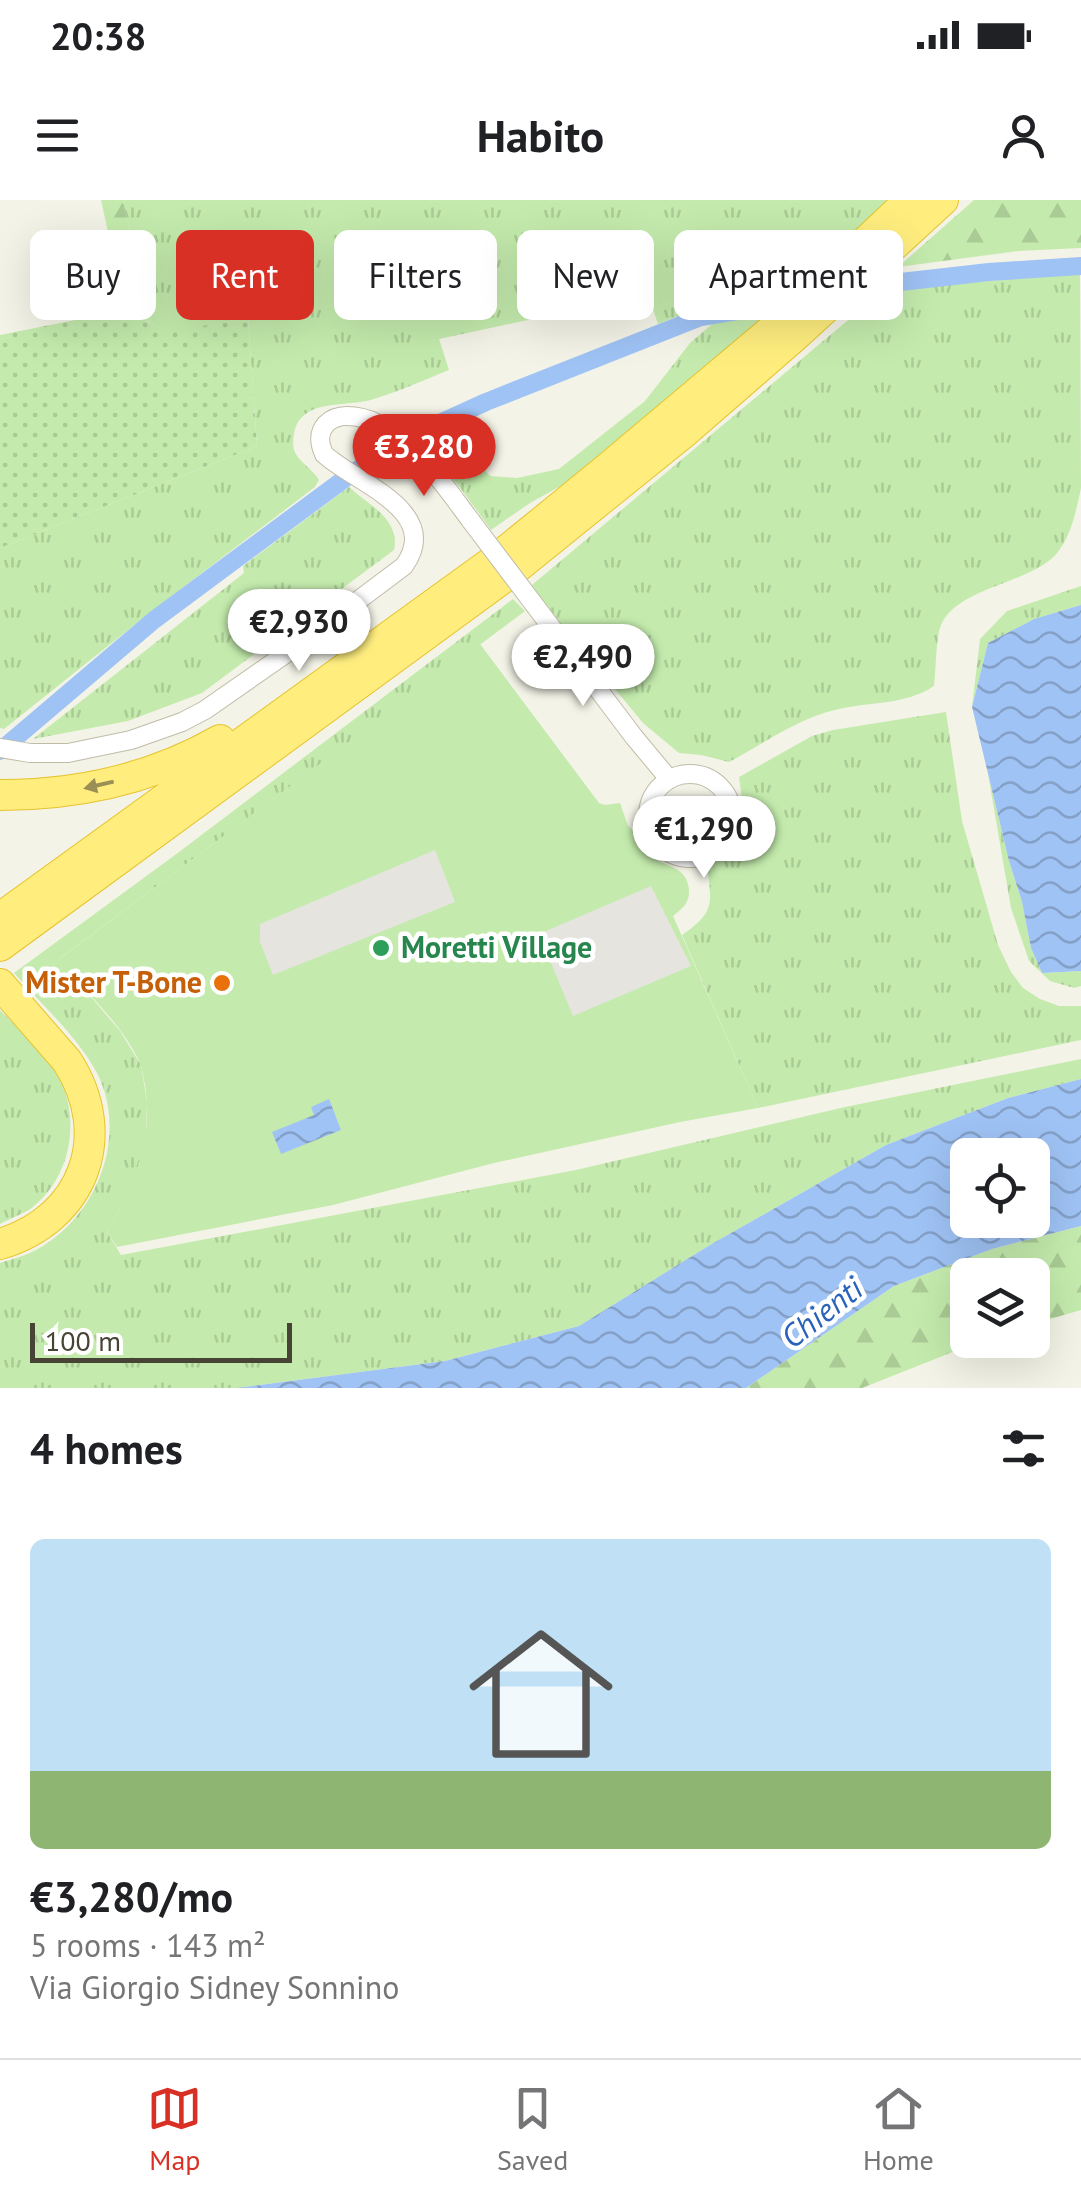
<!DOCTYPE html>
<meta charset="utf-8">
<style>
body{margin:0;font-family:"PT Sans",sans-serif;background:#f2f2f2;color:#202124;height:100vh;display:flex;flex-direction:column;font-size:38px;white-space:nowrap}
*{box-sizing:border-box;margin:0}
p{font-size:32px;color:#757577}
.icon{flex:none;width:55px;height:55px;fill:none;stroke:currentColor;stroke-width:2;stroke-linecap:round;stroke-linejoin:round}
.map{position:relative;height:1188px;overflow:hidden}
.panel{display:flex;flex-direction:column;background:#fff;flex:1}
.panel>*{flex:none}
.guide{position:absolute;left:30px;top:30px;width:1022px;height:90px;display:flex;gap:20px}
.buttons{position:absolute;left:950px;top:938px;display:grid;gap:20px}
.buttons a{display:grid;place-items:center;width:100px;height:100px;border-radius:15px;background:#fff;box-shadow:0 10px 40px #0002;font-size:50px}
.scale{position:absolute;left:30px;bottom:25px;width:262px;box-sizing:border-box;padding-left:10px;border:5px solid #484435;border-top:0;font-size:28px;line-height:35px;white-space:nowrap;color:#484435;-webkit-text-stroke:8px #fff;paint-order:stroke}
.price{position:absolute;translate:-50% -85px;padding:0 22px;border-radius:35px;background:#fff;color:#222;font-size:32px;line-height:65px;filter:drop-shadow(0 2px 5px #0008)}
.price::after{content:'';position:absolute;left:50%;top:60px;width:30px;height:22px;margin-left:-15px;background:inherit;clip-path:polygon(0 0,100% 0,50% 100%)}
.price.selected{background:#d93025;color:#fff}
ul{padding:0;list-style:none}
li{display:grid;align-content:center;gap:20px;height:530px;padding:0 30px}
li+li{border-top:2px solid #e0e0e0}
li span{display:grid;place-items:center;height:310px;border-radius:15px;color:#555}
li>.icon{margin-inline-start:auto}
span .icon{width:180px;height:180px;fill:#fffc;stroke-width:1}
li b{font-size:42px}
h2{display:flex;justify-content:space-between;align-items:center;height:120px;padding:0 30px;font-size:42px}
.chip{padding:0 35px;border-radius:15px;background:#fff;box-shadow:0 10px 40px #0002;font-size:35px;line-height:90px}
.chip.selected{background:#d93025;color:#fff}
.status{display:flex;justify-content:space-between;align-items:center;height:70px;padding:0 50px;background:#fff;direction:ltr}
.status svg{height:28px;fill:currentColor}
header{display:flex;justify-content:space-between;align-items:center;height:130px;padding:0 30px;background:#fff;font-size:45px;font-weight:700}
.menu{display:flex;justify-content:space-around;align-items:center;height:140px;border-top:2px solid #e0e0e0;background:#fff;font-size:28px;color:#757577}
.menu a{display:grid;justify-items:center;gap:5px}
.menu .selected{color:#d93025}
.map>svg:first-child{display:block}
.grass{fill:url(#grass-tufts)}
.forest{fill:url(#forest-firs)}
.park{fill:#c4ebad}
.garden{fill:url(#garden-dots)}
.parking{fill:#e5e4df}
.water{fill:url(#water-waves);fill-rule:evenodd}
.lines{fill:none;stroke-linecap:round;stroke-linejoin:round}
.canal{stroke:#9fc3f5;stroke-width:18}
.minor-casing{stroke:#c0bca8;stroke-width:20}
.trunk-casing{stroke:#e7c32e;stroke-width:32}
.minor{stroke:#fff;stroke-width:18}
.trunk{stroke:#ffee7e;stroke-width:30}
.minor-bridge-casing{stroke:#c0bca8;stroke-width:20;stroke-linecap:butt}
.minor-bridge{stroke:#fff;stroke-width:18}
.oneway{fill:#9a9056}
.leisure-dot{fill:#2e9e5b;stroke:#fff;stroke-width:4}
.food-dot{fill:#e8710a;stroke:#fff;stroke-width:4}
.labels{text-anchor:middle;stroke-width:9;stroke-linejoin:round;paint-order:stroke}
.leisure-label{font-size:30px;font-weight:bold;fill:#27864d;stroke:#fff;text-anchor:start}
.food-label{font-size:30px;font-weight:bold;fill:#c56008;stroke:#fff;text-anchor:end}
.water-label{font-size:32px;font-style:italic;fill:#2862ba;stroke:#fff}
</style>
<div class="status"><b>20:38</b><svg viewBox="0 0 49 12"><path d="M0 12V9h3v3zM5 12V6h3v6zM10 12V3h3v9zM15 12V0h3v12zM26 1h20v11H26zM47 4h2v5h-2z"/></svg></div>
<header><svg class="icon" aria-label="menu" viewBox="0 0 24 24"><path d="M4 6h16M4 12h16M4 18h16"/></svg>Habito<svg class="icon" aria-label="person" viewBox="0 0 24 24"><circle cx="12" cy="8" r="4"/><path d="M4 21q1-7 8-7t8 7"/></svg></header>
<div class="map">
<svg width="1081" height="1188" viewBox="0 0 1081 1188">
<defs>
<pattern id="grass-tufts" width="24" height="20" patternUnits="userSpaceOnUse" patternTransform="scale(2.5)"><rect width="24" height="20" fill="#c4ebad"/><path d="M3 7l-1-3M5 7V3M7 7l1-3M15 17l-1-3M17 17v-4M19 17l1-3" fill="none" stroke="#aacb95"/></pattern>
<pattern id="forest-firs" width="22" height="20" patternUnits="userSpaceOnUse" patternTransform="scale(2.5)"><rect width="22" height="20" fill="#c4ebad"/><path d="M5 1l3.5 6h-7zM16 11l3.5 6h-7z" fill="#aacb95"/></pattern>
<pattern id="garden-dots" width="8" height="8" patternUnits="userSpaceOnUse" patternTransform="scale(2.5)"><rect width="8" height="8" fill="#c4ebad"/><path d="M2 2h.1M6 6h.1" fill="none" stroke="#aacb95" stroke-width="1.8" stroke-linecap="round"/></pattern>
<pattern id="water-waves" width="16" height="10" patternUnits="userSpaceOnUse" patternTransform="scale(2.5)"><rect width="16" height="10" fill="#9fc3f5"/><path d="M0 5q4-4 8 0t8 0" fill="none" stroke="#84a0c7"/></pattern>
</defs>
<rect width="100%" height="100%" fill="#f4f3e7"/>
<path class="grass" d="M123,0H890L822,67L772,100L767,118L575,278L530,303L491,330C469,300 448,268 419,244L449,231L490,276L517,278L559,269L645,201L690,143L718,119L744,90L658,124L648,94L439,139L449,170C424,180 400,191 374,199C348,208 300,197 294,234C293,237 293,247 294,250C298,262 313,269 319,280L315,287L148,414L4,529L0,528V348L257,246L248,119L168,132L150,122Z
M1080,73L1081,288C1076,310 1072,335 1057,353C1033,383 957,387 941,425C936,436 936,471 934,486C904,506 869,501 835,510C797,519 763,544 729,562L701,555L679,553L643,523L544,403L532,385L884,90Z
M349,287C367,304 401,319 394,350L202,493L128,521L33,539L244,373L243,366Z
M1081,386V405L1034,419L988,443L972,507L980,439L1007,411Z
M513,399L525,411L59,759L120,831L141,865L147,902L146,939L134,981L107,1032L121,1055L576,970L845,907L1081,859V879L1008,898L886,945L710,1045L579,1126L445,1161L237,1188H0V1063C12,1059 25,1056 36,1050C97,1017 129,936 97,873C77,836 41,804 14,773L175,655Z
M946,512L962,621L998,745L1011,772L1023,788L1040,799L1059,806H1081V840L758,908L682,735C715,712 712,704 707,666C748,640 745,620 739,577L812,536L833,530Z
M988,574L1009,661L1022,702L1031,748L1042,773L1081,771V786L1074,788L1050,781L1029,761L1011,708Z
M0,810C16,827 36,843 50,861C83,907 76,976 29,1010C20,1015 9,1019 0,1024Z"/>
<path class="forest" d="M101,0H123L150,122L125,110Z
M974,0H1081V48L1018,51L898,67Z
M1081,1026V1110L1033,1124L1032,1075H968V1140H983L862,1188H746L894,1086L992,1049Z"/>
<path class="park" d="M480,444L599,603L605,605L620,603L628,626C640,634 638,644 647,653C662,668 686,663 689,689C690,703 683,708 673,716L758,908L680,922L494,963L333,1005L117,1047L107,1032C133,984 154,942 145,885C143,878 143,870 140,863C122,824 86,792 58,760Z"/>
<path class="garden" d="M125,110L168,131L248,119L257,246L0,348V135Z"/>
<path class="parking" d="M435,650L455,702L273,775L260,742V724Z
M651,686L691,766L573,816L539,734Z"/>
<path class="water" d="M1081,405V771L1042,773L1031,748L1022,702L1009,661L972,507L988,443L1034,419Z
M1081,879V1026L992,1049L894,1086L746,1188H237L445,1161L579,1126L710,1045L886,945L1008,898ZM1032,955V1020H968V955Z
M329,899L341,930L281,954L272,932L314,915L311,907Z"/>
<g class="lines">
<path class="canal" d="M883,84L989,72L1081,66
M0,551L154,420L351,274L407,238L486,202L701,117L755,108"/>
<g class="minor-casing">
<path id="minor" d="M536,407L634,537L669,579
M0,548L30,553H68L131,540L182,522L205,510L304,441L404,366C444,310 353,282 324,254C319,243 318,233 326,224C332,218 339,216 347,216C400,216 443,284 471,321
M648 616a42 42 0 1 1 84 0a42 42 0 1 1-84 0Z"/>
</g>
<g class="trunk-casing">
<path id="trunk" d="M0,595C78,595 152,579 220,540
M0,718L496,359L603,272L773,129L910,0
M0,746L510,373L687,230L795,136L943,0
M0,784L67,861C115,935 84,1019 0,1044"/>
</g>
<use href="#minor" class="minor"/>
<use href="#trunk" class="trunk"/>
<g class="minor-bridge-casing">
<path id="minor-bridge" d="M471,321L536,407"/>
</g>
<use href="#minor-bridge" class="minor-bridge"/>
</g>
<defs><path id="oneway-solid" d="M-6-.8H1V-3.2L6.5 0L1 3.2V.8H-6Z" transform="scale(2.5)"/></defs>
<use class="oneway" href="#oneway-solid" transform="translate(99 585) rotate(167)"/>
<circle class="leisure-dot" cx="381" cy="748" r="10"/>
<circle class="food-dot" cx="222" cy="783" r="10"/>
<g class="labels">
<g class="leisure-label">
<text x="401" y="758">Moretti Village</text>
</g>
<g class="food-label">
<text x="202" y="793">Mister T-Bone</text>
</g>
<g class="water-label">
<text transform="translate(822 1113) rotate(-38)" y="11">Chienti</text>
</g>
</g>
</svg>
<div class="buttons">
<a><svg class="icon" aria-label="locate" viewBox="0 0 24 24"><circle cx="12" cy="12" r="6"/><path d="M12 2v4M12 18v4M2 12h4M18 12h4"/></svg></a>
<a><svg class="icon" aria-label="layers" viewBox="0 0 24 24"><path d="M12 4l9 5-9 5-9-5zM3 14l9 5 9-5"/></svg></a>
</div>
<div class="scale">100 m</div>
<b class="price selected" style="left:424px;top:299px">€3,280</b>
<b class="price" style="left:299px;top:474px">€2,930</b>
<b class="price" style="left:583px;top:509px">€2,490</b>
<b class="price" style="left:704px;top:681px">€1,290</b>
<div class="guide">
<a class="chip">Buy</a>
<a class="chip selected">Rent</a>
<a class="chip">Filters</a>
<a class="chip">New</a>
<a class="chip">Apartment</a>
</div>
</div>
<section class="panel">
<h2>4 homes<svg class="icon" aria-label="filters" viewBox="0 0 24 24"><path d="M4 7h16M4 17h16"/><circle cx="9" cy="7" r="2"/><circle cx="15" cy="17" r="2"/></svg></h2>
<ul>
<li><span style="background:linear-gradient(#bfe0f5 75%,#8fb573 0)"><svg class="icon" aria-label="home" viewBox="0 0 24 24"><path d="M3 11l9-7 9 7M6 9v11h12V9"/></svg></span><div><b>€3,280/mo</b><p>5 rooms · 143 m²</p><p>Via Giorgio Sidney Sonnino</p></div></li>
</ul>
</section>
<nav class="menu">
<a class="selected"><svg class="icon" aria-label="map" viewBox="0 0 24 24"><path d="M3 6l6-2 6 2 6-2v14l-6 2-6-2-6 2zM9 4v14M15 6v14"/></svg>Map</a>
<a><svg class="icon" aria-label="saved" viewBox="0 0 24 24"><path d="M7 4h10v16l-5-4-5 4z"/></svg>Saved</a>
<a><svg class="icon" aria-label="home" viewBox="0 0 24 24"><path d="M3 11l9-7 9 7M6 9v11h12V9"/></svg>Home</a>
</nav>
